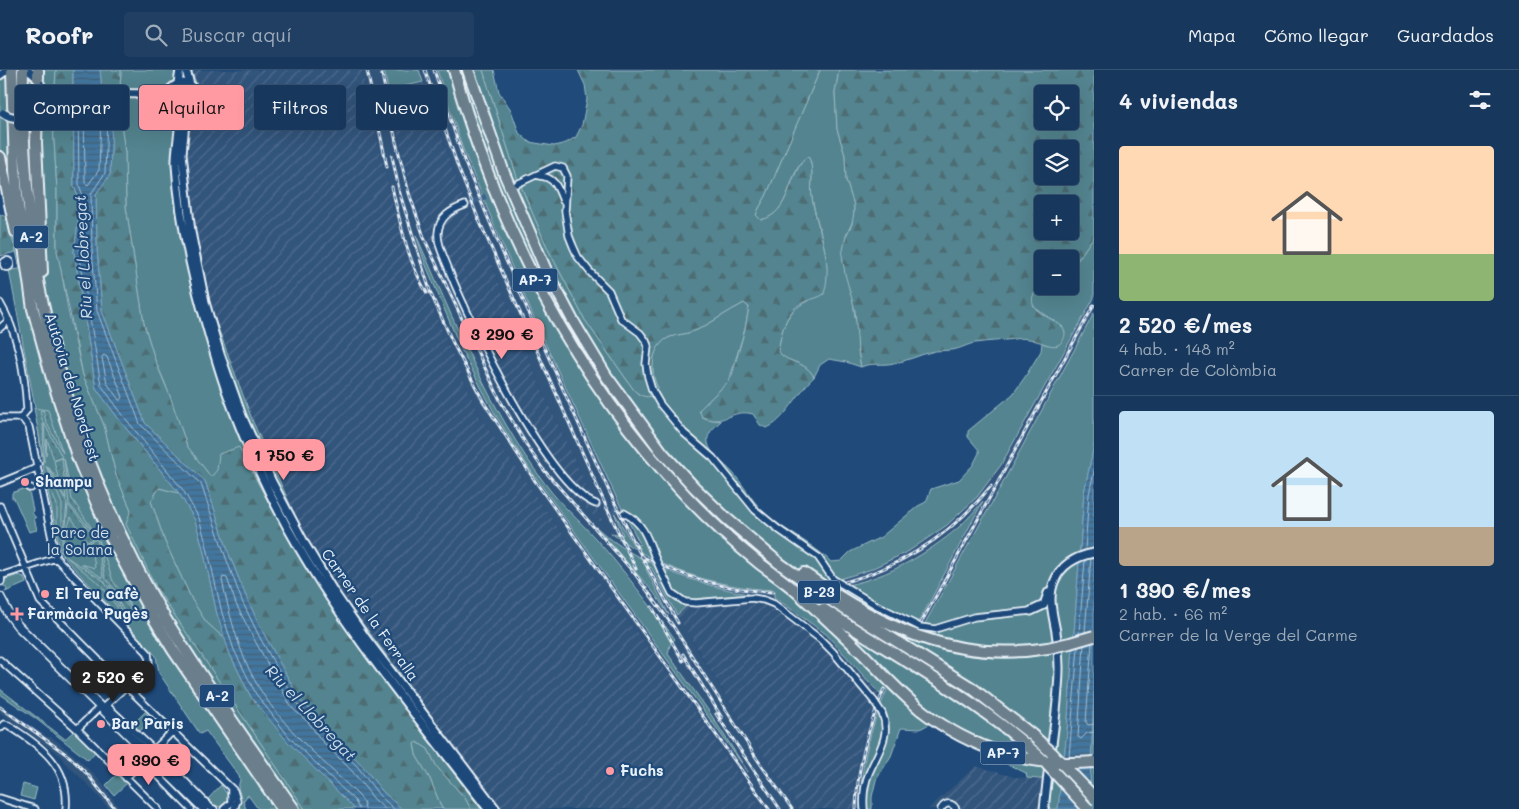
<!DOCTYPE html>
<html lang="es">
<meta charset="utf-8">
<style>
body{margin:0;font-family:Mali,sans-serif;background:#203f62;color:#f1f3f6;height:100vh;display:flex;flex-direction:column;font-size:19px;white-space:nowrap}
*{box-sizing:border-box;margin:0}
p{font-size:16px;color:#9eacbb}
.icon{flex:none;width:28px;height:28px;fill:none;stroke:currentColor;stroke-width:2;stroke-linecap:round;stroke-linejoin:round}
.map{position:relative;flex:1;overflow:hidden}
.details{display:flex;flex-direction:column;background:#17385c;width:425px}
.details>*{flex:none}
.banner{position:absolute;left:15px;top:15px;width:475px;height:45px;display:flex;gap:10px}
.buttons{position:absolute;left:1034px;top:15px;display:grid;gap:10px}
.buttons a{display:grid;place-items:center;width:45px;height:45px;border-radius:5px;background:#17385c;box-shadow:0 5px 20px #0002,0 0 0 1px #365272;font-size:25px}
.price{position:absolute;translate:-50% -42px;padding:0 11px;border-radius:10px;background:#ff9aa2;color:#111;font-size:16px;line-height:32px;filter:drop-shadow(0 1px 2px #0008)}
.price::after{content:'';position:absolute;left:50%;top:30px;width:15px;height:11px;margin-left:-8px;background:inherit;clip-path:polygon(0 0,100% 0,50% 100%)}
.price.selected{background:#222;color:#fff}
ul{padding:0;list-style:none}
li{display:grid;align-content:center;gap:10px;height:265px;padding:0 25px}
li+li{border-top:1px solid #365272}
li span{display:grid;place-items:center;height:155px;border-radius:5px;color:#555}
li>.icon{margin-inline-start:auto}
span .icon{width:90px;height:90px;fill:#fffc;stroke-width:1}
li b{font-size:21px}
h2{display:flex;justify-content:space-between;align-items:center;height:60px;padding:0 25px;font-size:21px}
.tag{padding:0 18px;border-radius:5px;background:#17385c;box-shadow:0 5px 20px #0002,0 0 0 1px #365272;font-size:18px;line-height:45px}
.tag.selected{background:#ff9aa2;color:#111}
header{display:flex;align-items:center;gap:30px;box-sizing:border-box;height:70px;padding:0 25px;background:#17385c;border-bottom:1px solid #365272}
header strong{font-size:24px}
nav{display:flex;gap:28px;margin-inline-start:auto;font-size:18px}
.search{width:350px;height:45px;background:#203f62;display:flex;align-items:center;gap:12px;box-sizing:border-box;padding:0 18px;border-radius:5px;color:#9eacbb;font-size:19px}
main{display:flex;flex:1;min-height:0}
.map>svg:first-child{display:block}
.built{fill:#32547c;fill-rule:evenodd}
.industrial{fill:url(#industrial-furrows)}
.green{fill:#52848f;stroke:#9dbac4}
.forest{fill:url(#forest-firs);stroke:#9dbac4;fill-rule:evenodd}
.cemetery{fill:url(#cemetery-stones);stroke:#9dbac4}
.garden{fill:url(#garden-dots);stroke:#9dbac4}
.water{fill:url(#water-rules);stroke:#84a7c3}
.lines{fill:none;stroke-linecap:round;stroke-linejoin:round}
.shore{stroke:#a6c0d4;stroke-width:1}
.minor-tunnel{stroke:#3d638d;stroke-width:5.5;stroke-dasharray:5.5 3;stroke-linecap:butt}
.minor-casing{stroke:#e8f1f8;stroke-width:9}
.tertiary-casing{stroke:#e8f1f8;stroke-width:11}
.secondary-casing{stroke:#e8f1f8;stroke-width:11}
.motorway-casing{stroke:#e8f1f8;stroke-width:14}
.minor{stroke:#1f4a7a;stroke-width:5.5}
.tertiary{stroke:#1f4a7a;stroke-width:7}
.secondary{stroke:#1f4a7a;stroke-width:8}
.motorway{stroke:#6b7e8b;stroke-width:10}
.rail-casing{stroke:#e8f1f8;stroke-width:3}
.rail{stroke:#1f4a7a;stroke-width:1;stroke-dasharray:4;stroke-linecap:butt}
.minor-bridge-casing{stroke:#e8f1f8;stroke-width:9;stroke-linecap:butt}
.tertiary-bridge-casing{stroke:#e8f1f8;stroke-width:11;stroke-linecap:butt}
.motorway-bridge-casing{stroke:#e8f1f8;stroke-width:14;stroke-linecap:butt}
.minor-bridge{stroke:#1f4a7a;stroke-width:5.5}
.tertiary-bridge{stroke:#1f4a7a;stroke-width:7}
.motorway-bridge{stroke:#6b7e8b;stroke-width:10}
.poi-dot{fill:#ff9aa2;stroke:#1f4a7a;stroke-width:2}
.labels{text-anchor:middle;stroke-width:4.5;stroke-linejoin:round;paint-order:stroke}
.shield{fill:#1f4a7a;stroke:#acbfd2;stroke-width:1}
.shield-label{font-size:14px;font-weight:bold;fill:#e8f1f8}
.street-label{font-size:15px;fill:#e8f1f8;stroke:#1f4a7a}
.poi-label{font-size:15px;font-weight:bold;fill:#e8f1f8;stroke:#1f4a7a;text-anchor:start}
.park-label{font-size:15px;fill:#d2e1e8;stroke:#1f4a7a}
.water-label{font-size:16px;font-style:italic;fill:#cfdfeb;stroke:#1f4a7a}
</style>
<header>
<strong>Roofr</strong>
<div class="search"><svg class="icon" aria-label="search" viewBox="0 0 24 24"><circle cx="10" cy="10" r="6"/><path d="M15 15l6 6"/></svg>Buscar aquí</div>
<nav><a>Mapa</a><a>Cómo llegar</a><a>Guardados</a></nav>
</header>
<main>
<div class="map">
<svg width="1094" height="739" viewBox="0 0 1094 739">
<defs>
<pattern id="industrial-furrows" width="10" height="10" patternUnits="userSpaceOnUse" patternTransform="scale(1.25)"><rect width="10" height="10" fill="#32547c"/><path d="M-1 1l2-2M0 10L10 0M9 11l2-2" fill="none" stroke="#506d8f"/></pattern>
<pattern id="forest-firs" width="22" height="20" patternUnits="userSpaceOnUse" patternTransform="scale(1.25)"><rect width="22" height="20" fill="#52848f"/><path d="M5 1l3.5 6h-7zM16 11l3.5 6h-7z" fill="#4d6c73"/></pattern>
<pattern id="cemetery-stones" width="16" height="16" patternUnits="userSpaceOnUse" patternTransform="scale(1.25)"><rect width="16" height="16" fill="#52848f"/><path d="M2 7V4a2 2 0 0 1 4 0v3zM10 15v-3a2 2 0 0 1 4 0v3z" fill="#4d6c73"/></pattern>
<pattern id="garden-dots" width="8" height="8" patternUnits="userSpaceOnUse" patternTransform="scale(1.25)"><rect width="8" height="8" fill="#52848f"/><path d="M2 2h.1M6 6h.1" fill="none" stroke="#4d6c73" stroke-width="1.8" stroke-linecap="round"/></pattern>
<pattern id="water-rules" width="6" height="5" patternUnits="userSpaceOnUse" patternTransform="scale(1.25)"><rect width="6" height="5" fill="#42769f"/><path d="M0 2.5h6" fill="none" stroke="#445f74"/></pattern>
</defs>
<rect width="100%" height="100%" fill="#1f4a7a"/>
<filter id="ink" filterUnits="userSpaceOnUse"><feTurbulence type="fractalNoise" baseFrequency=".02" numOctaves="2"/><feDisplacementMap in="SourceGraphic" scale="10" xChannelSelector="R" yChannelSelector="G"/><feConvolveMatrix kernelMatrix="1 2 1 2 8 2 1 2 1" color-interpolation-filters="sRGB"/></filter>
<g filter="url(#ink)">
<path class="built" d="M362,0H384L412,125L433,178L480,279L522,357L604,455L537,309L508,234L463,128L419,0H437L464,82L500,169L541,264L617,429L640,474L634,477L616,446L623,465L613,464L633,479L648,487L685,503L720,512L758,519L775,520L774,527L748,524L720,518L684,508L640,488L600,461L654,523L666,541L645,499L651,497L698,581L742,653L799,739H763L722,681L684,624L579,487L480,347L399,160L366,23ZM418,171L467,280L506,355L546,416L596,468L639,519L675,569L670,575L667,584L708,640L741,692L529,398L495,344L461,279L425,193Z
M1094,228V243L1000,418L924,555L919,552L982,433L960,456L923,484L889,502L863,512L847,515L840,509L869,500L1001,395Z
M883,617L887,620L874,652L865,683L860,714V739H854V716L859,684L869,649Z
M0,635L47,667H51L57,671L76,687L100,710L120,739H109L87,714L64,692L61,686L0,643Z"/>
<path class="industrial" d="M191,0H362L366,23L399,160L480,347L579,487L684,624L722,681L763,739H499L344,529L302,461L253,352L211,239L193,148L184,67L199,20Z
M423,12L463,128L508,234L537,309L605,456L569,423L522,357L480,279L433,178L412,125L388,20Z
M748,524L774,527L826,564L880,624L869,649L859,684L854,716V739H799L742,653L677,545L694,529Z
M976,696L1014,707L1052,710L1049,739H928Z"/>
<path class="green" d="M0,0H56L53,53L57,121V175L68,240L83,305L104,355L116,405L131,440L157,519L305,739H258L248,725L243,731L246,739H239L241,727L238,718L240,710L239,706L206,661L200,664L159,603L156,586L61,484L44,402L35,337L9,200L20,199L0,109Z
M121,0H191L199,20L184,67L193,148L211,239L253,352L302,461L344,529L406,611L499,739H481C430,672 378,605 330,535C297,485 267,431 239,378L211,407L187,376L165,313L155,290L144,254L126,137L125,83L119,39Z
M384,0H419L423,12L388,20Z
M437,0H483L517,107L548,179L585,250L634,320L638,324L658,318C649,302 651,275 670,267C679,264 688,264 697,260C713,252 728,241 744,233L749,237L745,259L729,311L704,335L707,349L721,351C715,357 706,363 708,373C710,384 725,394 732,402C745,416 754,435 769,447C789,463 813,474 831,492L841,491L850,482L881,467L918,436L926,432L931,419L959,410L973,395L979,383V380L968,367V361L1013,324L1025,307L1041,281L1042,273L1048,275L1063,257L1032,236L1031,229L1033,223L1052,216H1070V201L1094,166V228L1001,395L977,427L947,455L909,481L869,500L840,509L847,515C888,507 927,484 959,457C968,449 975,440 983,431L919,552L924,555L1000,418L1094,243V375L1084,423L1067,662L1058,739H1049L1052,710L1027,708L1026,703L988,685L931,653L920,659L901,658L891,686L876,710L872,727V739H860C860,697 870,658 887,620L883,618L880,624L826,564L774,527V520C713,517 660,499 611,463L623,465L614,442L634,476L640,474L617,429L541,264L500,169L464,82Z
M820,0H839L835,23L837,59L845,85L846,110L854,135V148L846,166L855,248L857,254L858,281L861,297L846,292L829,289L820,295L814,307C804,289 788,295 778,281C784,245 791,237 823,224C834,191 818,161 812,128C810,115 815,98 808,86C786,101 793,143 761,150L756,145L759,138L766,126Z
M416,165C454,250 489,340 546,415C560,434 579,450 595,468C624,500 649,534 675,569L670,575L668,584L708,640L748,702L529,398L495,344L461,279L425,193Z
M28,417L33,440L32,443L36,448H34L37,460L29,462L14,428H12V423Z
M159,418L179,423L195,450L203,478L217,544L226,570L206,552L192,530L165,472L151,431Z
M596,457C639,495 692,513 748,524L694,529L677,545L651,497L646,499L669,545L654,523Z
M19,505L24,507L26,513L5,522L7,520L5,516H3L6,509Z
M0,619L65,669L74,661L95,682L88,690L35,648L0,624Z
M1094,621V739H1089Z
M145,642L152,649L140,661L133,654Z
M417,672L428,679L437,697L465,728L471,739H442L430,709L416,685L414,673Z
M117,704L127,713L114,725L106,715Z
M23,714L37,718L34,730L20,726Z
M221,715L228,726L227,732L220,737L214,735L208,729Z"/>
<path class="forest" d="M56,0H73L74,116L81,134L74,181L96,318L121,352L179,423L159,418L151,431L165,472L192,530L206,552L226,570L229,582L251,627L355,739H305L157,519L126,454L131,440L116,405L104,355L83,305L57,181V121L53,53Z
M100,0H121L119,39L125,83L126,137L144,254L155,290L170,326L187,376L211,407L217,400L219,384L239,377C267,431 297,485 330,535C377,605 430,672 481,739H471L465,728L437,697L428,679L417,672L414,674L416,685L430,709L442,739H402L383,722L360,693L329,663L318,646L301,632L264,564L247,529L230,487L205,411L145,353L102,241L97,180L96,124L110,104L112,45L103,32Z
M483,0H494L499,22L511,40L519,63L529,72L554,76L566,73L576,67L582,55L587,29L585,15L578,0H820L766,126L759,138L756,145L761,150C792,143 787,103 808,86C815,98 810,115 812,128C817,161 834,189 824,224C817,229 809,229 802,233C785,242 781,264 778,281C788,295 804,289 814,307C800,319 783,354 766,358L760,355L753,344C730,338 725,357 702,347L699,340L729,311L732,305L745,259L749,237L744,233C728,241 713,252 697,260C688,264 679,264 670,267C651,275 649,302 658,318L656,324C648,329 641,327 634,320L585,250L548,179L517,107Z
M839,0H1094V166L1070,201V189H1042V216H1052L1034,223C1022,249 1076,248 1063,270C1057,281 1045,273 1036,271C1029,268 1021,268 1014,269C1001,271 988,271 975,273C967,274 959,280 950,280C943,281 937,280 931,282C919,285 907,291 894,293C882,296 872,292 861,297L858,281L855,240L845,204L842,185L846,166L852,154L854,142V135L846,110L845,85L837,59L835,23ZM1042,24H1070V51H1042ZM1042,79H1070V106H1042ZM1042,134H1070V161H1042Z"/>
<path class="cemetery" d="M0,144L6,147L16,182L0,186Z"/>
<path class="garden" d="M34,338L48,340L63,383L46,352L43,340L40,341L43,353L44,392Z
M44,353L62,387L54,390L47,369L46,385Z
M62,388L66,429L48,397L59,411L54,391Z
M64,388L72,429L97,466L69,434Z
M46,396L67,433L62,482V434Z
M45,407L57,435V465Z
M68,435L96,468L87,472L71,447L65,466Z
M97,469L103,508L81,494L95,498L94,490L88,473Z
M99,470L113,511L136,543L105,508Z
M65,486L104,511L128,552L101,515Z
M109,515L136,546L130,552Z"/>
<path class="water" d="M73,0H100L103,31L112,45L110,105L96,124L97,180L102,241L145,353L205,411L230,487L247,529L264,564L301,632L318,646L329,663L360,693L383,722L402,739H355L287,671L251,627L229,582L217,544L203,478L195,450L179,423L121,352L96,318L74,181L81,134L74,116Z
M1094,375V621L1089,739H1058L1067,662L1084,423Z"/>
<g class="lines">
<path class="shore" d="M78,28L79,115L86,134L79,181L101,315L125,348L183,420L199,448L207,477L222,543L234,580L256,624L290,668L355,731L359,739
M84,28L85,113L88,115L99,100L101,49L93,36L91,28
M97,28L98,34L107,48L105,103L91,124L92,180L97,241L140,354L201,414L226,488L242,531L259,566L297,634L314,649L326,666L357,696L379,725L394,739
M104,285L107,287L123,327L121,330H119L107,313L102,288Z
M1085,480L1089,424L1094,401
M1085,562L1091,488
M1079,564L1085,490
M1092,573L1086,652L1088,655L1094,654
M1084,575L1078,667L1081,669L1087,663L1094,662
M1069,687L1078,577
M365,739L364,733L360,727C327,694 286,661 261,621C240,588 230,547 222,510L223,507L227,508L236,534L254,569L292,638L309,653L321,670L352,701L374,729L385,739"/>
<path class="minor-tunnel" d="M465,135L511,116
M596,434L624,443"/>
<g class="minor-casing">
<path id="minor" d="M539,106C555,107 558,118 563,131
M517,114L555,96L563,98L567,106L565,141L569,166L573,176L578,187L590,202L609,221L621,249L640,263L646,271L648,276L646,294L648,307L652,320L660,334L684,363L713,388L755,440L778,459L818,487L833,509L874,534L920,557L935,559L974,547L1031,541
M465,135C451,140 439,147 438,163C437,176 446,190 450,203C470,252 548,417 596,434
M3.5 194a3.5 3.5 0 1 1 7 0a3.5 3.5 0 1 1-7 0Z
M0,233C19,265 25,303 27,340L22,346V348L29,357L56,488
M0,258L9,250
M0,348H22
M0,413L34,399L38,394
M29,418H31
M0,436L40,531L123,615
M624,443C642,452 647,466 654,485
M56,488L148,583L149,592L129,613
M661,501L672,523L685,532L696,533L752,528L764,530L774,534L820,569L833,582L874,631
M0,506L56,488
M0,590L77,659L158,739
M129,619L234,721L237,731L234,739
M106,635L154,680L211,738L214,739
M104,637L124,618
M0,658L4,654L8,655C40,676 70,695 66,739
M77,659L100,637
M154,680L172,662
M143,690L191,739
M126,708L145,687
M0,728L35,739
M224,739L231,733V720
M864,739C863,727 864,715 869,703C877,683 892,666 882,643
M941,739C945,732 952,732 956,739"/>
</g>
<g class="tertiary-casing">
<path id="tertiary" d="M27,0C44,9 47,27 35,41
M0,5L7,0
M178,13L180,0
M165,24C173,17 179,9 190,15
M42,28L48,23L165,24L180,34L187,33L191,30L193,21L190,15L186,0
M176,32C184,54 175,73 176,95C179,143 189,193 202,240C210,268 217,296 227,323C245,374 272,432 299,478C352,569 424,655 488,739
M189,32L186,42L182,84L191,162L205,232L220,284L242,346L272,412L305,474L334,522L365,567L496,739
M1031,541L1044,535L1048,523
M1051,684C1054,655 1059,626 1059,597C1059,585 1058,574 1056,562C1053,544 1047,527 1055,510C1062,494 1078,486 1094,483
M1044,739L1049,695"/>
</g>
<g class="secondary-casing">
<path id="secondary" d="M0,505V511
M0,527L9,544L18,556L204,739"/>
</g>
<g class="motorway-casing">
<path id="motorway" d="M12,0L15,100L18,135L33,239L51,305L77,386L111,468L154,549L173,580L282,739
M23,0C22,46 24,91 29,137C30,153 31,170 33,185C56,313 98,436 165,548C205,613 250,677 294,739
M454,0C498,158 574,308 687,427C710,451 734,473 759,493C772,503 786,512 798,523C820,543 842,563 863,584C882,603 900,623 921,640
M468,0L504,103L545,198L572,249L607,307L662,382L694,417L726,448L779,493L835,533L972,618L1031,664
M38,8V0
M37,39L36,73L42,202
M0,87L16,162
M804,503C879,556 953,594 1048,578
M823,539C892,584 961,620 1025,674"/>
</g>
<use href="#minor" class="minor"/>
<use href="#tertiary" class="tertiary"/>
<use href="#secondary" class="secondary"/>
<use href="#motorway" class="motorway"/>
<g class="rail-casing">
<path id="rail" d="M367,0L387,97
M381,0L396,72L409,123L425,170L501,332L529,379L543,399L635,504L673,556L757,689L792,739
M425,0L458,97L478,148L606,436L636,499
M434,0L465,93L504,186L543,275L608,419L636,476L678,553
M392,86L400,124L431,224L453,273L483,331L535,411L769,739
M392,117C400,153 408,192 427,223
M641,486C683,507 727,521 774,522
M845,512C903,496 953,463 991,416
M652,537L683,591
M921,553C980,448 1035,341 1094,235
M683,584L722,648
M0,637L70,687L88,705L115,739
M716,644L780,739
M856,739C857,696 868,658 884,619"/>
</g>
<use href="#rail" class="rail"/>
<g class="minor-bridge-casing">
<path id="minor-bridge" d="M654,485L661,501
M874,631L882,643"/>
</g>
<g class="tertiary-bridge-casing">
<path id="tertiary-bridge" d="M3,43C12,49 20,49 30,45"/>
</g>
<g class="motorway-bridge-casing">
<path id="motorway-bridge" d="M1048,578L1070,573L1094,566
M921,640C971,679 1031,698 1094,692
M1031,664L1052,683L1094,727
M1025,674L1043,690L1088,739"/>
</g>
<use href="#minor-bridge" class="minor-bridge"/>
<use href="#tertiary-bridge" class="tertiary-bridge"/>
<use href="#motorway-bridge" class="motorway-bridge"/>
</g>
</g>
<g class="poi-dot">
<circle cx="25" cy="412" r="5"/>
<circle cx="45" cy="524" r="5"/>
<path d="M14.5 536.5h5v5h5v5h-5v5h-5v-5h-5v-5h5z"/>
<circle cx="101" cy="654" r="5"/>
<circle cx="610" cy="701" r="5"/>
</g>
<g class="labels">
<g class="shield">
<rect x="13.5" y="155.5" width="35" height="23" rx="4"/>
<rect x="512.5" y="198.5" width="45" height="23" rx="4"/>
<rect x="798" y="510.5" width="42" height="23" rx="4"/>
<rect x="199.5" y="614.5" width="35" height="23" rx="4"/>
<rect x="980.5" y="671.5" width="45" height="23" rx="4"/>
</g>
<g class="shield-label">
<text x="31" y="172">A-2</text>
<text x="535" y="215">AP-7</text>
<text x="819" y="527">B-23</text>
<text x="217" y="631">A-2</text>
<text x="1003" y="688">AP-7</text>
</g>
<g class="street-label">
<text transform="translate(72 317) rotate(73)" y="5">Autovia del Nord-est</text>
<text transform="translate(370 545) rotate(55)" y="5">Carrer de la Ferralla</text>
</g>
<g class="poi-label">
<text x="35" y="417">Shampu</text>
<text x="55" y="529">El Teu cafè</text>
<text x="27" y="549">Farmàcia Pugès</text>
<text x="111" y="659">Bar Paris</text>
<text x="620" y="706">Fuchs</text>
</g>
<g class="park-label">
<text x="80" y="468">Parc de<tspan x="80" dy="17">la Solana</tspan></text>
</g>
<g class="water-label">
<text transform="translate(83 187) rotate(-93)" y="6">Riu el Llobregat</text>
<text transform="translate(311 643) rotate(47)" y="6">Riu el Llobregat</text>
</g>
</g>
</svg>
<div class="buttons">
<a><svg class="icon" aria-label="locate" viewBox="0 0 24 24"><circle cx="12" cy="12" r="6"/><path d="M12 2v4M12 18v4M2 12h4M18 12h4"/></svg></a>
<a><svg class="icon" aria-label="layers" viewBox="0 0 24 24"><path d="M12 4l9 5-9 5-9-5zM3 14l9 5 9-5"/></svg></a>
<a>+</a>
<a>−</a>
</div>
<b class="price" style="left:502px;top:290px">3 290 €</b>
<b class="price" style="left:284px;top:411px">1 750 €</b>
<b class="price selected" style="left:113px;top:633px">2 520 €</b>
<b class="price" style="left:149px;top:716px">1 390 €</b>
<div class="banner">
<a class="tag">Comprar</a>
<a class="tag selected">Alquilar</a>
<a class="tag">Filtros</a>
<a class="tag">Nuevo</a>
</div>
</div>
<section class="details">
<h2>4 viviendas<svg class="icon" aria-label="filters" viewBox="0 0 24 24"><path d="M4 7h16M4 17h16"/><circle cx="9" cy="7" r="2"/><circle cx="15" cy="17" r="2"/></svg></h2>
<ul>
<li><span style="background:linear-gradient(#ffd9b3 70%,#8fb573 0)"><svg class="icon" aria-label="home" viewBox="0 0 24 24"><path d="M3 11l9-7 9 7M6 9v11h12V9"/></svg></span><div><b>2 520 €/mes</b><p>4 hab. · 148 m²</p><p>Carrer de Colòmbia</p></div></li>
<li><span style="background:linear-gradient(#bfe0f5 75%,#b9a48a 0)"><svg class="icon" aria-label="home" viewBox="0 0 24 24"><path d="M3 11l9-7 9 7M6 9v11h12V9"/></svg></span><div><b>1 390 €/mes</b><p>2 hab. · 66 m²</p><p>Carrer de la Verge del Carme</p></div></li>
</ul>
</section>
</main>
